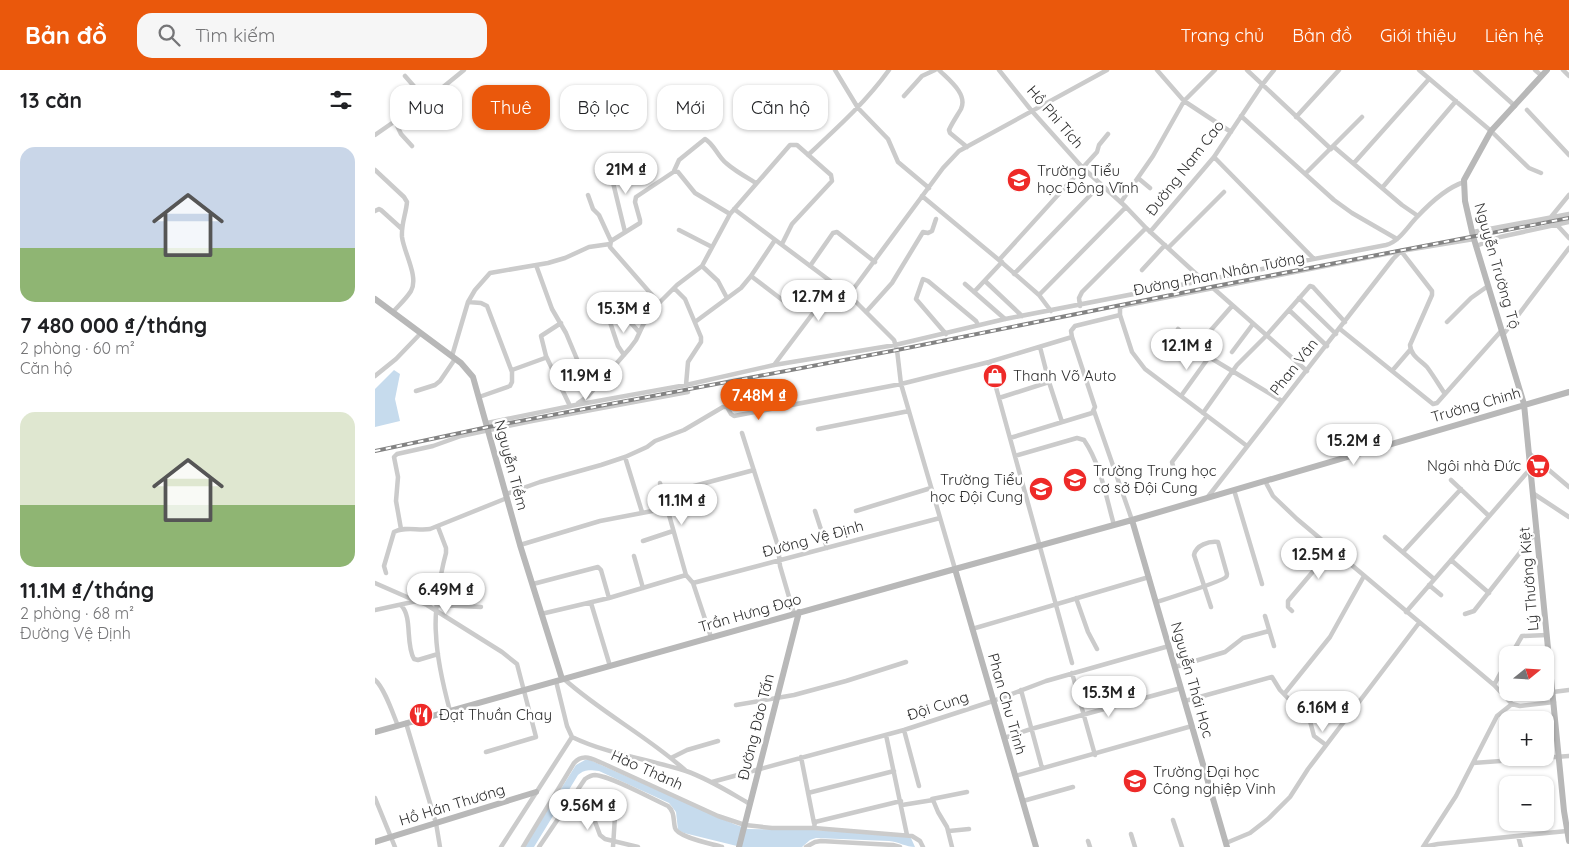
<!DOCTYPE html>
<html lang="vi">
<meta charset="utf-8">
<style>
body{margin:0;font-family:Quicksand,sans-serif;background:#f6f6f6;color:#202124;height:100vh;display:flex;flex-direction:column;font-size:19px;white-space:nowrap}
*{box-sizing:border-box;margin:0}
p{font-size:16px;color:#757577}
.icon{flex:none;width:28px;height:28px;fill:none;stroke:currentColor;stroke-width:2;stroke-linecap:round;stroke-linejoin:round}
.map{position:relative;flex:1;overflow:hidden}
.drawer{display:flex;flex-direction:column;background:#fff;width:375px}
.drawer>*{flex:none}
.hud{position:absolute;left:15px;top:15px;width:475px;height:45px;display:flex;gap:10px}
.needle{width:32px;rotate:72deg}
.controls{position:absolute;left:1124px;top:576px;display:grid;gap:10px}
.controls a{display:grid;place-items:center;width:55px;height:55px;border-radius:10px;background:#fff;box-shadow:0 1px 4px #0004;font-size:25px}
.price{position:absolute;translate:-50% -42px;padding:0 11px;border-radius:18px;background:#fff;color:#222;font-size:16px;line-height:32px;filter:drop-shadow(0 1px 2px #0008)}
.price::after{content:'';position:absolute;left:50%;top:30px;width:15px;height:11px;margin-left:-8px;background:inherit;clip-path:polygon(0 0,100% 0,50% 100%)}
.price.active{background:#ea580c;color:#fff}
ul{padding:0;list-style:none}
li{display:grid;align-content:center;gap:10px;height:265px;padding:0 20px}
li span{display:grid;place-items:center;height:155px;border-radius:15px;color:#555}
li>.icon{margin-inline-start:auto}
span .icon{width:90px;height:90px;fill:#fffc;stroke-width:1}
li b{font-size:21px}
h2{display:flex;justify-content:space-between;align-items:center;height:60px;padding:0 20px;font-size:21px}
.pill{padding:0 18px;border-radius:15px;background:#fff;box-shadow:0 1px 4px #0004;font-size:18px;line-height:45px}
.pill.active{background:#ea580c;color:#fff}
header{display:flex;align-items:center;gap:30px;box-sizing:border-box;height:70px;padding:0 25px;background:#ea580c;color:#fff}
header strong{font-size:24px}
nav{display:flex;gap:28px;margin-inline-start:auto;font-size:18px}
.search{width:350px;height:45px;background:#f6f6f6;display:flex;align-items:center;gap:12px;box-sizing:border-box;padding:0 18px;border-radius:15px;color:#757577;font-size:19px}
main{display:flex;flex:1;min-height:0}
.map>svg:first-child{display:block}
.water{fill:#c6dbed}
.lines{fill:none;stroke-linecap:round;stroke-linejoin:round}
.street{stroke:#cbcbcb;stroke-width:4.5}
.secondary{stroke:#b8b8b8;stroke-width:6}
.rail-casing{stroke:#838383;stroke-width:4}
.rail{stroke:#fff;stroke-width:2;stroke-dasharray:5.5;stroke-linecap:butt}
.labels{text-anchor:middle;stroke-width:5;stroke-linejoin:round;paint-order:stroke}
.street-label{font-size:15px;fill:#2e2e2e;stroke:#fff}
.poi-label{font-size:15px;fill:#2e2e2e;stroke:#fff;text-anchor:start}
</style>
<header>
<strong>Bản đồ</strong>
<div class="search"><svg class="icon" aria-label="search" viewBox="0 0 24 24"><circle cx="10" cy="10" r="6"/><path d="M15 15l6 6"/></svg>Tìm kiếm</div>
<nav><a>Trang chủ</a><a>Bản đồ</a><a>Giới thiệu</a><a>Liên hệ</a></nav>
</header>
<main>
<section class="drawer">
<h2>13 căn<svg class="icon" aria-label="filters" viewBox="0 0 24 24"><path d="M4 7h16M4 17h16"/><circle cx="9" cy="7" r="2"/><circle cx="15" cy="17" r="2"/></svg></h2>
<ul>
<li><span style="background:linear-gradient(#c9d6e8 65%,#8fb573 0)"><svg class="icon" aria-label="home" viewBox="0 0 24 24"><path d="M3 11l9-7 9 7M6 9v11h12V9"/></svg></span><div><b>7 480 000 ₫/tháng</b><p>2 phòng · 60 m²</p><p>Căn hộ</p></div></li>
<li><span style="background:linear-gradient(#dfe7d0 60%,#8fb573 0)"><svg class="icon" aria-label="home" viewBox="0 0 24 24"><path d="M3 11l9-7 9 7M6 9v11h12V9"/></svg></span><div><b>11.1M ₫/tháng</b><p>2 phòng · 68 m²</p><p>Đường Vệ Định</p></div></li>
</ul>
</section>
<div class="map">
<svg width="1194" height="777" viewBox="0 0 1194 777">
<rect width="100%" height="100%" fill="#fff"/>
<path class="water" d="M19,300L25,304L20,329L25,351L0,357V319Z
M210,690H215L359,754L373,759L439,760L531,766L536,768L540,777C531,777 524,772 514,771L441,768L435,770L427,777H366L309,763L303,760L301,742L294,733L224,701C215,700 210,699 203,705L159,777H149L201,695Z"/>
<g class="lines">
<path class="street" d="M460,0L483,38L513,69L523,92L554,118
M564,0C574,10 593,24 586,39C582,46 577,53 574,60L575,63L592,77
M624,0L656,40L707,97L751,137L771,158L829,211
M782,0L809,31L856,62
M872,0L956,79
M1044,0L1116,61L1154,98L1166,103
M1100,0L1140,36
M1160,0L1167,6
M1188,0L1194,6
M30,6L51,30
M529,26L547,6L560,0
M1152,40L1194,85
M866,46L959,130L977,143L1022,169
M921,47L964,0
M20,51L26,64L37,76
M0,65L62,22L89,0
M959,77L1027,135L1043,146
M433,85C462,58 491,32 514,0
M839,87L939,189
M233,92L250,162
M979,93L1054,9
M0,100L29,127L32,132C31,144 26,154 27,167C29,183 44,207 36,221C31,229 24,235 18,242
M299,101L304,90L330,69C339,74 343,87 351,93C360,101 371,107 381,113
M930,104L987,47
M763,108L775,118
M1007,118L1081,31
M213,125L218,139L224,145L236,171
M547,126L624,190L664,225L751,137
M746,132L778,86L809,31L840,0
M359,139L474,225L519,270L522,280L526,314L580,499
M0,141L4,139L6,140L27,159
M1176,147L1194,125
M1182,155L1194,168
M304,160L337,177
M775,162L839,87L887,15L899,0
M1098,162L1194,144
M1101,176L1125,167L1194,152
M793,178L849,122
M624,190L722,82L724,75L733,64
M161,195L177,239L191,263L204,294L220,317
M327,196L343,211L352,228
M435,196L458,163L462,162L500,192
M767,200L790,175
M639,204L726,114
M376,206L410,232
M610,211L647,246
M590,214L630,249
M299,218L310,229L326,267V272L313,292L311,315
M838,218L932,301
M599,222L627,192
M474,225L568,98L584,81L732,0
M664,225L676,241
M924,228L961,264
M93,232L106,233L112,236L137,302
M284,233L235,177L236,171L265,153V150L260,132L261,127L300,101L303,102L320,123L355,144
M243,235L248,244L264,262
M705,236L704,228L707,222L771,158
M914,240L952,276
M491,242L517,213L548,162L553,163L557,161L561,149
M745,245L757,282L770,299L872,376
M234,249L243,276L249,285
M320,252L366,218L376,206L400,170
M1072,252L1096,228L1113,216
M803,259L834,287L907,331
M965,259L1058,334L1062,333L1127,260
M571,264L541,229L548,209L553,211L601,251L603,255
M1128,265L1194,178
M822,276L857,236
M857,282L878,254
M77,286L93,232L100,220L115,203L173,193L190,188L214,177L235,174
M171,286L195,336L311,315L399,295L520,275L630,249L1011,175C1024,172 1033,156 1042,147C1055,133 1071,118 1089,112
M614,292L697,593
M399,295L460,214
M1017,301L1035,280
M0,306L21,289L46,263
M674,312L687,352
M41,321L60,315L65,311L80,289
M806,326L834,287
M104,327L135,316L137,312V300L170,288L171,286L166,266L186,253
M624,328L674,312L665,277
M203,333L213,326L255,278L261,270L268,255L284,233L302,215L327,196L355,144L415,75H422L456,105L457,111L417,154L407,174
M719,341L757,450
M828,343L862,295L891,266L935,216L938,217L970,252
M112,353L196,336
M443,359L534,341
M367,363L403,476L405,496L419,544
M635,368L717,343L720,337L697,267
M1155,384L1194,417
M640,386L702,368L709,370C726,395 731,427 739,455
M250,387L267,442
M789,406L797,403L799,400L797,392L832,346
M1076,410L1114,446
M890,411L898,426L922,449L1119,615L1137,634L1145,636L1179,632
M285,413L311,505L318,513L336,567
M859,420L887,514
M131,424L165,412L226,395L250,387L272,377L280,371L309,360L348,337H352L356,344L359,346L526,314L614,292L697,267L696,261L700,256L745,245V238L748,236L1026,181L1099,169
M289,424L379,400
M1159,424L1194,447
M832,428L1018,189L1026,181L1057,221V225L1035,275C1036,286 1045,290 1052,297C1058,305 1064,315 1070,324
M440,441L452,478
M481,441L556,418
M63,457L71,478V483C65,505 59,542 61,564C62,590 68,615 75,641
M26,459L21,431L23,407L19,387L22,384L58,376L86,366L157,351L313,322
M1010,467L1059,509
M268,471L298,461
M145,475L225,451L293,438
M1028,482L1086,419
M259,486L268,518
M1076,490L1114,523
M11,503L9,496L19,462C30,456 43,461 55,459L132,428
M0,513L41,531
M318,513L565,448
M158,514L223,497L226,500L234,528
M1054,515L1066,525
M701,528L713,562L722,579
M782,532C791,529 848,511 851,507C852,506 852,505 852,504L843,472C834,471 821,475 819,485L836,537
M216,533L235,596
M26,535C38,548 30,573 39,589L43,590L63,584
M63,535L106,537
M0,540L42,531L52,535L127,582L142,594L161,667L111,682
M917,541L913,537V531L957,479
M1031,542L1156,398
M166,544L234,528L311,505
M1090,544L1099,541L1162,461
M890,546L899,576
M597,559L774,507
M1136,585L1147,566L1172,565
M800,597L850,582L868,568L894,561
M697,603L720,685
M189,609C227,643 272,666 310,700
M0,610C9,617 18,644 23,656
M181,611L192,656L197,667
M1119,615L1132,591
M646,620L667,698
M1178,622L1194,620
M910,623L955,567L989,506
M810,631L897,607L905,620L935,651L939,666L951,675
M361,635L419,625L471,611L531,592
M31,653L61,753L65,777
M529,660L544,716
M511,665L532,765
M197,667C232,684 273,689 311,701C334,709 354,722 375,734
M629,668L656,659L806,618
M426,687L439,753
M296,688L312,680L343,671
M1098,693L1194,686
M640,706L817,656
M337,712L529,660L618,631L671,611L794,576
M433,723L519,701
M0,728L20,777
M557,729L592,722
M648,731L698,717
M527,735L558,730L563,742L572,757L577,777
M186,742L217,748L219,749L225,765L230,769L263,777
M798,750L807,777
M439,758L440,752L526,731
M574,761L594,759
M756,764L760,777
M1143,766L1146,777
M713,771L715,777
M851,773L875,763L893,749L915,727L933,699L1044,553
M126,777L197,667
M148,777L199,693C208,683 217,689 227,693L343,746L370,755L397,758H439L537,766L545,771L548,777
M164,777L210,709C213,707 216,705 220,705C236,706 277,729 293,736C300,742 298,750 300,758C302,767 338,774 347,777
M238,777L241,731
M431,777L440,772L446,771L518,775L525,777
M1048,777L1081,726L1122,646L1137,634
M1048,777L1063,774L1192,761"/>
<path class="secondary" d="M1172,0L1116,61L1089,110L1090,131L1098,166L1149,334L1189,741L1194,771
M0,229L86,293L98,307L145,475L187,609
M757,450L852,777
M580,499L661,777
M0,662L580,499L757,450L1194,322
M0,772L161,722
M364,777L424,542"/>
<g class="rail-casing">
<path id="rail" d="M0,381L113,357L522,280L836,217L1194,148"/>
</g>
<use href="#rail" class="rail"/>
</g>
<defs>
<g id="school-disc" transform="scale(1.25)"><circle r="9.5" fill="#ee2a28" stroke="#fff"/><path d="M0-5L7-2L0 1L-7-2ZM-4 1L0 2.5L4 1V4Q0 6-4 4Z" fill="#fff"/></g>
<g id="shop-disc" transform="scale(1.25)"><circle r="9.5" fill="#ee2a28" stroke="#fff"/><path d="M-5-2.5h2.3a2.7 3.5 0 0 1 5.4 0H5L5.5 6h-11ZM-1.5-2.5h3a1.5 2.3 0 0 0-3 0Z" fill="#fff"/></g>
<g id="supermarket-disc" transform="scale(1.25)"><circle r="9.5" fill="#ee2a28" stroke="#fff"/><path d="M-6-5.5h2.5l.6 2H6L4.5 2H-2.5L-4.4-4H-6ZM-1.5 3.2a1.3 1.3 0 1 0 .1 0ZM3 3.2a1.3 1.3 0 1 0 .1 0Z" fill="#fff"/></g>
<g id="restaurant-disc" transform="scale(1.25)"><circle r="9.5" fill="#ee2a28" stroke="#fff"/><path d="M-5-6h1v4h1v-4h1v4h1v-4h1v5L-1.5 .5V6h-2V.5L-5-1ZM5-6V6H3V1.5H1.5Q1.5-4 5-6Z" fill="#fff"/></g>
<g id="university-disc" transform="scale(1.25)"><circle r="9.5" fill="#ee2a28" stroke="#fff"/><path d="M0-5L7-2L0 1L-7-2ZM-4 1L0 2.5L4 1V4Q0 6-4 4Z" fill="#fff"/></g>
</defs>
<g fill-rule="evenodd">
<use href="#school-disc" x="644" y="110"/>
<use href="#shop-disc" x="620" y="306"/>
<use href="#supermarket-disc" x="1163" y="396"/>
<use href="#school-disc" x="700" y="410"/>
<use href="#school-disc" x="666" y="419"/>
<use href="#restaurant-disc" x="46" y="645"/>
<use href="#university-disc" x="760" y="711"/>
</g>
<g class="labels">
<g class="street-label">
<text transform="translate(680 47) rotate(49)" y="5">Hồ Phi Tích</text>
<text transform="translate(810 98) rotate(-52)" y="5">Đường Nam Cao</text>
<text transform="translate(1122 196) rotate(74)" y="5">Nguyễn Trường Tộ</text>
<text transform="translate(844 204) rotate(-11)" y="5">Đường Phan Nhân Tường</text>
<text transform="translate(919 297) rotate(-52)" y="5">Phan Vân</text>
<text transform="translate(1101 335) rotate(-16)" y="5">Trường Chinh</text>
<text transform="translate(136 395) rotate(75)" y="5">Nguyễn Tiềm</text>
<text transform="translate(438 469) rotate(-15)" y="5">Đường Vệ Định</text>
<text transform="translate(1154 509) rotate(-95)" y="5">Lý Thường Kiệt</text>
<text transform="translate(375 543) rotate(-16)" y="5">Trần Hưng Đạo</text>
<text transform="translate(817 610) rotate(74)" y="5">Nguyễn Thái Học</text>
<text transform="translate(632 634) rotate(74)" y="5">Phan Chu Trinh</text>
<text transform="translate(563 636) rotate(-18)" y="5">Đội Cung</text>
<text transform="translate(381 657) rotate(-76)" y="5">Đường Đào Tấn</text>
<text transform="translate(272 700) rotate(24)" y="5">Hào Thành</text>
<text transform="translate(77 735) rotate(-17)" y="5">Hồ Hán Thương</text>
</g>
<g class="poi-label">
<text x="662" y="106">Trường Tiểu<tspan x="662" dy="17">học Đông Vĩnh</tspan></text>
<text x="638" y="311">Thanh Võ Auto</text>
<text x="1146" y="401" text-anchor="end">Ngôi nhà Đức</text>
<text x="718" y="406">Trường Trung học<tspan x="718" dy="17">cơ sở Đội Cung</tspan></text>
<text x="648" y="415" text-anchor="end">Trường Tiểu<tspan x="648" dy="17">học Đội Cung</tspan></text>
<text x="64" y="650">Đạt Thuần Chay</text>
<text x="778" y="707">Trường Đại học<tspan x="778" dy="17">Công nghiệp Vinh</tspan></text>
</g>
</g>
</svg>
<div class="controls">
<a><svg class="needle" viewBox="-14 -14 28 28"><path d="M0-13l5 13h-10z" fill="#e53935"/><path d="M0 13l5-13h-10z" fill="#757577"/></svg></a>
<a>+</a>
<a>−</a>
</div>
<b class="price" style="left:251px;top:125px">21M ₫</b>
<b class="price" style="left:444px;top:252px">12.7M ₫</b>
<b class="price" style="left:249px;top:264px">15.3M ₫</b>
<b class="price" style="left:812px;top:301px">12.1M ₫</b>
<b class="price" style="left:211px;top:331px">11.9M ₫</b>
<b class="price active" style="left:384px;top:351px">7.48M ₫</b>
<b class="price" style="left:979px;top:396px">15.2M ₫</b>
<b class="price" style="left:307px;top:456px">11.1M ₫</b>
<b class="price" style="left:944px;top:510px">12.5M ₫</b>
<b class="price" style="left:71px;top:545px">6.49M ₫</b>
<b class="price" style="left:734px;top:648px">15.3M ₫</b>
<b class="price" style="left:948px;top:663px">6.16M ₫</b>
<b class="price" style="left:213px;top:761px">9.56M ₫</b>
<div class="hud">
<a class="pill">Mua</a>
<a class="pill active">Thuê</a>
<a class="pill">Bộ lọc</a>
<a class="pill">Mới</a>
<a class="pill">Căn hộ</a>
</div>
</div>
</main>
